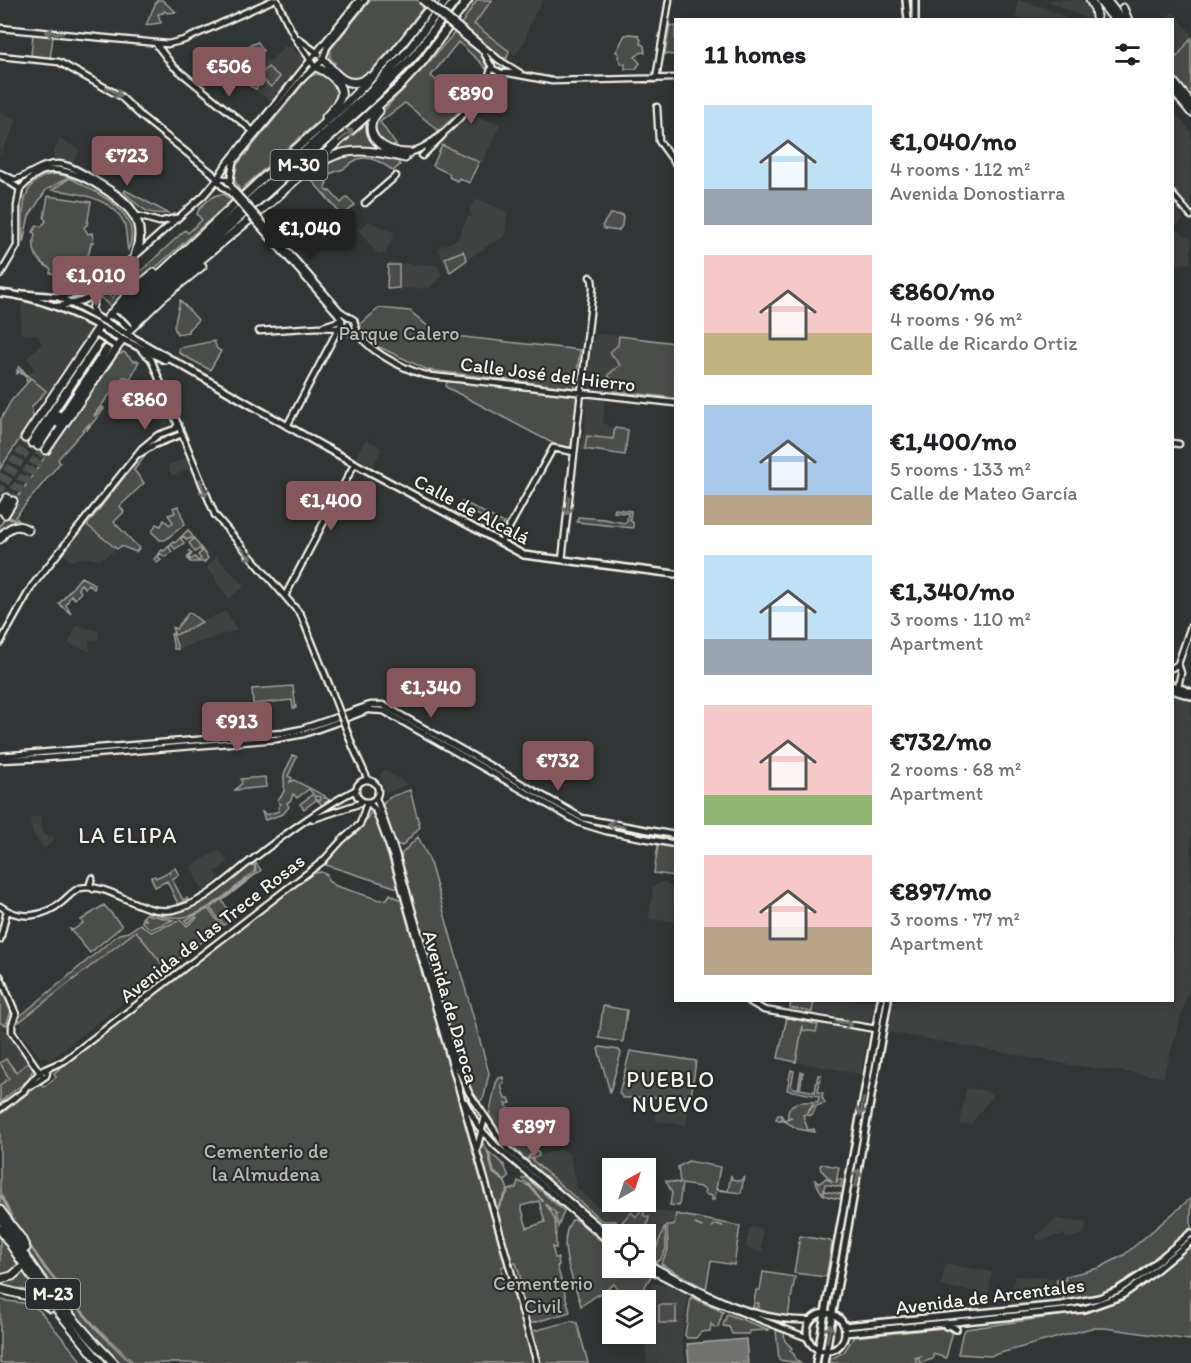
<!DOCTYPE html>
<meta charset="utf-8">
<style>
body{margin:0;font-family:Itim,sans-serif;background:#f2f2f2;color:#202124;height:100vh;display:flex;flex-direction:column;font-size:22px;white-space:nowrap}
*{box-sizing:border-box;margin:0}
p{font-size:20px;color:#757577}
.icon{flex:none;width:33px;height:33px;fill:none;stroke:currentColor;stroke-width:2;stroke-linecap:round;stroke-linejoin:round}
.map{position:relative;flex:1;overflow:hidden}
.sheet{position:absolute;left:674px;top:18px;width:500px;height:984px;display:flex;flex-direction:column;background:#fff;border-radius:0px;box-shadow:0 3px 15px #0003}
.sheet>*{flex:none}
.needle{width:39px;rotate:39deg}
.tools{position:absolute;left:602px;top:1158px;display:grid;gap:12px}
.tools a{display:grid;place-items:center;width:54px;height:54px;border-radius:0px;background:#fff;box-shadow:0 3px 15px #0003;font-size:30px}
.price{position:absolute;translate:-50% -51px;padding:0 14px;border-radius:6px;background:#84575d;color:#fff;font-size:20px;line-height:39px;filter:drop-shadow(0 2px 3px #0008)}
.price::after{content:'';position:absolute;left:50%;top:36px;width:18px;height:14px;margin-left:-9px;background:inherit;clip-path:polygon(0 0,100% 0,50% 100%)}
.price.selected{background:#222;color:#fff}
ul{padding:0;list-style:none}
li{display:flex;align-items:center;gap:18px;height:150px;padding:0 30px}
li span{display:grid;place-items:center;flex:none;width:168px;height:120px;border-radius:0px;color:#555}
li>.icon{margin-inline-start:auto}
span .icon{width:72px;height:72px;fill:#fffc;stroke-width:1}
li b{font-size:26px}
h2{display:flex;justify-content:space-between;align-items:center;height:72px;padding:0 30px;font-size:26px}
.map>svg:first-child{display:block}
.built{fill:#404242}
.green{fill:#4b4d4c;stroke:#a09f9a;stroke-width:1.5;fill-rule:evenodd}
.water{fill:#727370;stroke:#a6a5a0;stroke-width:1.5}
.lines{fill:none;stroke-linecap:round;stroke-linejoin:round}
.stream{stroke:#a6a5a0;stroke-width:1.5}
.highway-tunnel{stroke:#4f5150;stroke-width:7;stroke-dasharray:7 3.5;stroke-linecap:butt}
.secondary-casing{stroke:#f4f1e8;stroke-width:9}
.primary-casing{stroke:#f4f1e8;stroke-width:10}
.highway-casing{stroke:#f4f1e8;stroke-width:11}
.secondary{stroke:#2a2d2e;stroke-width:4.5}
.primary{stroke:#2a2d2e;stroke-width:5}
.highway{stroke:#2a2d2e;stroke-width:7}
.secondary-bridge-casing{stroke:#f4f1e8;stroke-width:9;stroke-linecap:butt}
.primary-bridge-casing{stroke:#f4f1e8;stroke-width:10;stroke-linecap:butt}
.secondary-bridge{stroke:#2a2d2e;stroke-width:4.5}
.primary-bridge{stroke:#2a2d2e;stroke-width:5}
.oneway{stroke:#71726f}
.labels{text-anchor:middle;stroke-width:4.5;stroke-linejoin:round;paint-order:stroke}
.shield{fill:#2a2d2e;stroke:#b7b6b0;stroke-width:1.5}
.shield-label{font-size:18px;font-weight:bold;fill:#f4f1e8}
.park-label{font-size:20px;fill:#b9b8b1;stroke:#2a2d2e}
.street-label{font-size:20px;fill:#f4f1e8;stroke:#2a2d2e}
.quarter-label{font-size:22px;letter-spacing:1.5px;fill:#f4f1e8;stroke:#2a2d2e}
</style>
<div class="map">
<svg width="1191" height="1363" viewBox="0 0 1191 1363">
<rect width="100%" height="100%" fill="#323535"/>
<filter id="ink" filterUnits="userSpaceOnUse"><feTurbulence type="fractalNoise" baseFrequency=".0167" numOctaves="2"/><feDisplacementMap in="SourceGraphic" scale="12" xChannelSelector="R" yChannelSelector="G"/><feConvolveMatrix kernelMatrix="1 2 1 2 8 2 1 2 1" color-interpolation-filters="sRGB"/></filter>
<g filter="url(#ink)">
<path class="built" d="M492,0H543L530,23L524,43L515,55L473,24Z
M1018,0L1044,7L1068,19H1016Z
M1047,0H1086L1091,6L1094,17L1086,19Z
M1173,12L1191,33V38L1177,57L1172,50V20H1165Z
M291,45L293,50L305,59L271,101L249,86L265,58L270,62L285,46L288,48Z
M1172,109L1191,132V211L1172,189Z
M0,111L17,120L0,156Z
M470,115L500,124L482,163L439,143Z
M60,139L80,150L73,163L54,159L53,153Z
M478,199L507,212L505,236L487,246L448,274L438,248L458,239L468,216L472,217L477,225L469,211L475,201Z
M1172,203L1184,219L1174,228L1191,239V263L1172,266Z
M369,221L395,233L385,254H378L358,230Z
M390,263L436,265L439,267L442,277L429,288L388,289L387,287L388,265Z
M22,301L42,305L58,310L88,326L91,330L49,395L30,374L35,369L27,357L42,344L37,335L20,333Z
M596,334L619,336L618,345L610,352L618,365L607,375L614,384L613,391L588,388L591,345L593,340H595Z
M159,389L171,418L170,423L166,425L161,423L144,395Z
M586,398L605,400L603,423L607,424L608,427L628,430L625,455L580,450L585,427Z
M366,439L382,448L373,466L356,457Z
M188,457L192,468L172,476L168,465Z
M86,524L117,549L100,560L83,557L72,561L62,553Z
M216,556L244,586L229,599L216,581L215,576L206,569Z
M226,611L237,630L178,649L176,635L191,626Z
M76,625L98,631L99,639L89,640L90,651L68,644Z
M1172,690L1191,696V983L1163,1077L1072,1065L883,1031L888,1001L1172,1000Z
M384,770L406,783V785L386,793L379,775Z
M32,817H41L42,831L48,837L51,835L55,840L44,849L33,834L30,819Z
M220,850L228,862L215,872L219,877L216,881L203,891L190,866Z
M661,882H665L675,891V922L649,919L653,887Z
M136,930L166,969L49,1061L45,1056L41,1058L19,1030L23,1027L19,1022Z
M814,1001H874L870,1023L812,1012Z
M804,1020L868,1032L861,1074L796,1062Z
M0,1024L29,1062L0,1085Z
M966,1088L983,1090L993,1095L970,1125L966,1123L964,1125L960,1124Z
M689,1105L686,1125L656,1121V1106Z
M562,1149L569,1153L577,1188L598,1207H644L621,1234H617L597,1218L530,1158Z
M646,1208L676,1214L674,1226H665L656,1249L645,1248V1235L649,1218L644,1216Z
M1056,1219L1086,1223L1085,1234L1066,1239L1064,1234L1038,1241L1036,1236Z
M751,1227L762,1229V1253L746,1248L749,1229Z
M945,1264L992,1272L988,1294L941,1286Z
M1015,1276L1065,1279L1063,1300L1010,1304Z
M652,1283L673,1287L688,1295L682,1336L685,1363H647L644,1334L647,1303Z"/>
<path class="green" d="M157,0H162L176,12L168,13L164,11L163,13L158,14L161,23L146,25Z
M371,0H417L419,2L421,0H428L399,40L364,78C349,85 341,75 331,65L335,63L330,58L331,49Z
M477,0H492L474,24L509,51L507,58H502L461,24Z
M670,25L675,26V55L665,54Z
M455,32C467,42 488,53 487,70L480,62L458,42L431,76L466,105L439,131L405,103L380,122L399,149L382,143L374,126L377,117L424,68Z
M33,34L53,37L50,59L31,56Z
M630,34L638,35L641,40L640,43L644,46L645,53L642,52L635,57L640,63L636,69H625V64H622L618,57L619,54L616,52L625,35Z
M1191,38V99L1172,75V50L1177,57Z
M258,42L263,51H261V55L253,50L247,55L244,53L231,69L219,58Z
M268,67L280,77L271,87L262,79L256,89L250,86L256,77L261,79L256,75L260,71L262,73Z
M316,74C328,76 331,79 339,89V97L325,115L244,187L241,192L234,179L237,165L309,77Z
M369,121L376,145L385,151L332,154Z
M442,145L479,162L469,183L459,178L457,181L449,177L450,174L433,166Z
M372,153L397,159L400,165L393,171C383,163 367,153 354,161C350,163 348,167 343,169C336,172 327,173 323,180L327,183L325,188L328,192L330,191L341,203L347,197L355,205L345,214H341L308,176C330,156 344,155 372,153Z
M57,174L69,177L46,190L29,216L23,243C23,214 18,176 57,174Z
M70,178C97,193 145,212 128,250C126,243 127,232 124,223C113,198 76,192 52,190Z
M125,190L168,213C144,216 140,206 124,192Z
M223,194L231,201L111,307L100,297L105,292L112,298L185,230L188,233L202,220L197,214C200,205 213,194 223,194Z
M48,196L91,202L87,225L84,227L88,234L92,233L94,242L91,243C89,260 82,268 65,271V276L50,273L51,269C36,261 31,251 35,234L33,232L37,225L41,227L46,221L44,218Z
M610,214L623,215L622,226L618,231L604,229L602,226Z
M463,251L467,260L450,272L445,258Z
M388,265H399V288L388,289L387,287Z
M180,300L198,320L188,330L189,332L177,334L174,327Z
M379,308L410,311L437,334L580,350L575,388L428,370L377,346L360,330L361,324Z
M619,336L675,343V398L614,391V384L608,375L620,365L610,352L618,345Z
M214,341L217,349L221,351L210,370L179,353V348Z
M115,352L118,355L124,352L133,361H139L130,380L127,377H123L94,415L95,416L103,407L104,409L86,431L90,423L83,430L82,429L83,431L58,459L60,463L15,517L23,524L22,525L0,535V526L5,517L22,524L6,515Z
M19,366L30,378L28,381L31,378L46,391L32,407V414L34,417L0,469V421L11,401L28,382L26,381L27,378L19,372L17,374V370L25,376L26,375L18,368Z
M447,381L577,396L572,448L554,444L446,387Z
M615,428L628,430L625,455L585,449L587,436L613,439Z
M146,455L134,470L144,483L120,506L124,512L114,522L139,548L136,552L121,546L117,549L87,525L140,457Z
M462,501L504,523L502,528L460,505Z
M178,506L185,524L165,540H160L152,532L156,524L161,526L164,520L170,525L173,522L168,515L175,513L173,508Z
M615,509L631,511L630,521L633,522V528L577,522L578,517L604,519L624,523L627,521L628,513L614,512Z
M188,530L208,558L205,562H190L187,557L191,553L189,550L192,554L189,557L190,560L195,557L198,561L201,559L198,555L202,551L199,549L195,552L189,543L193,540L191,538L187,540L183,536L181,539L184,543L175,549L172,545L169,547L172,552L165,557L161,554L158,556L161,560L157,563L154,559L162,550L164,551L173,542L175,543Z
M81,577L94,584L95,587L94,589L88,584L85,588L81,584L78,588L81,592L75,599L71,595L66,605L71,614L59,604Z
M189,612L202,622L176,635L173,634L178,649H174L171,634L174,633L172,627L176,629Z
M293,686L296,708H293L292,700L253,704L252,689Z
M293,755L297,757L288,776L292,778L290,782L294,780L325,796L324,799L325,797L330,801L323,806L317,800H321V797L314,796L316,800L304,809L300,804L313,794L309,789L297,798L293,794L291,800L287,803L289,807L283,814L265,820L262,812L267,815L279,811L278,807L281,804L279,803L278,799C288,791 283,785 284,775C285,770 291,761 293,755Z
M265,777L266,787L235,790L242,783L241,779Z
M410,790L420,827L402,846L395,843L382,808C384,796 400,794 410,790Z
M371,812L377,821L398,888L326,865L332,853L360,830Z
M418,837L429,859L489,1073L484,1097L479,1103L470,1089L460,1066L401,859L402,853Z
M658,845L675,848V876L654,873Z
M255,862L261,870L222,901L234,917L224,925L210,908L256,873Z
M252,864L255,867L254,872C237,886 207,914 184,917C172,919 159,915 147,912C190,920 221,888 252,864Z
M175,868L179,875L172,879L183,900L187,898L188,900L178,904L167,881L155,887L151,877L155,876L156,878L168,872L170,874L169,871Z
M321,872L327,875L328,881L336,886L380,900L387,899L390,894L401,900L505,1265L502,1267L501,1279L508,1287L511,1286L534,1363H134L96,1327L46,1268L16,1225L45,1269L95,1328L131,1363H119C101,1345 28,1269 28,1248L0,1205V1195L15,1223L0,1192V1115L41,1083L44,1087L56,1077L54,1073L310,874Z
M104,905L122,926L90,953L70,929L73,930L83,923L81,920Z
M208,909L222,926L166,969L136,931L19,1022V1017L119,934L128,932L140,924L151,932L181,920L187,926L197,918L196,917L187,923L185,920Z
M146,914L173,920L151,929L142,922V920H147L142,918Z
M0,985L11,1011L6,1025L0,1023Z
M791,1001H814L812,1012L790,1008Z
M603,1006L627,1010L623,1042L599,1038Z
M787,1017L818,1025L816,1032L803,1030V1025L796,1062L778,1058Z
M600,1047L619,1050L621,1053L610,1092L598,1049Z
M630,1051L696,1061L691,1096L623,1098L619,1093Z
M6,1059L16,1072L29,1062L33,1070L28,1080L0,1102V1085L9,1078L0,1063Z
M791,1070L794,1071L791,1087L798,1089L801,1072H803L800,1089L815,1092L818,1075H821L818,1092L823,1093L822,1097L825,1103L816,1106L813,1114L809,1116L808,1113L814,1105H812L806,1114L803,1115L808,1130L814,1129L815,1132L798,1129L781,1119L780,1121L776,1119L778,1115H781L784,1120L792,1117L788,1118C786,1098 807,1102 818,1102L819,1096L787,1090Z
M503,1077L504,1084L501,1085L505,1099L509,1098L511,1103L506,1104L515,1120L518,1119L519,1125L527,1128L533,1151L526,1160L503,1137L489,1115L496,1083L499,1078Z
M481,1141L487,1150L493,1173L505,1182L508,1190L496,1210L480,1155Z
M538,1151L539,1156L531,1159L602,1221H616V1223L606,1225L617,1234H614L528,1163V1160L534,1152Z
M489,1152L504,1165L509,1177L505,1181L494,1172Z
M688,1161L720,1167L716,1189L728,1191L731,1175L732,1179L740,1181L744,1177L741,1193L717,1190L714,1200H712V1196L704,1194L705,1190L700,1187L682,1184L679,1206L670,1205L672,1193L666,1181L680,1183L678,1167Z
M822,1164L839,1167L836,1183L838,1179L842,1180L841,1187L825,1184L823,1193L825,1191L841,1194L840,1199C822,1196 822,1196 815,1180L820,1183L826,1178L833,1182L821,1170L820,1166Z
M525,1177L564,1211L558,1227L555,1214H557L545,1204C559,1219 555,1228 556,1248L552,1247L555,1258H558L559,1265L557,1266L570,1312L529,1324L518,1284L522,1283L516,1263L512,1264L497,1211L509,1190L516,1188L518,1181L529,1186L543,1202L533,1188L522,1179ZM539,1201L545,1222L527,1228L521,1206Z
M1191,1198V1338L1189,1340L1105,1328H1091L990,1356L958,1354L962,1335L966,1329L1064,1315V1289L1063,1295L1055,1294L1057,1279L1065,1280L1066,1276L1099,1268L1124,1255Z
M644,1207V1216L649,1217L645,1235L621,1234L628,1226L622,1222L631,1212L636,1217Z
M676,1214L740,1226L734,1265L711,1261L706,1289L661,1264L668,1250L667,1225L674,1226Z
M572,1220H576L612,1250V1268H636L651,1276L638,1299L630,1295L623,1297L614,1284L581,1306C574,1280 555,1244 572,1220Z
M665,1226L666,1249L660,1260L656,1262L645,1257V1248L656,1249Z
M0,1236L19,1267L10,1275L0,1277Z
M800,1236L830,1241L832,1243L826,1277L794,1273Z
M22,1270L44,1300L0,1287V1281Z
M763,1272L795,1277L788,1316L759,1310V1303H757L756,1309L753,1308L756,1290H760Z
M691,1297L723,1312L718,1327L715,1328L711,1324L710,1331L701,1332L696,1338H687L685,1335Z
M0,1300L30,1304L40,1311L83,1363H0Z
M659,1305H676V1323H659Z
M727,1314L770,1330L749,1331V1334H732L729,1327L723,1326Z
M572,1321L577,1323L588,1363H541L533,1331Z
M945,1328L952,1332V1335L946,1358L933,1354V1359L920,1363L918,1358L922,1356L915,1358L917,1363H830L831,1359L844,1352L854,1337Z
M776,1330L784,1333L785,1341L792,1348L790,1350L795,1356V1359L800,1363L779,1360Z"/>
<path class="water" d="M746,1339L748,1363H689L687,1344Z"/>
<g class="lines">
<path class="stream" d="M695,1224L702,1227
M712,1227L716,1224L723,1226"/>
<path class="highway-tunnel" d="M99,342L123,315
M103,347L127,319
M0,480L28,440
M0,492L32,443
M7,498L43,448
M13,501L44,453"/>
<g class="secondary-casing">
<path id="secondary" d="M277,0C286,20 294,39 308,56C311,61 311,64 316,67
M0,28L168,44L184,40L273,0
M465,32L499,60L520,73
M463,35L483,51L493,69L501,73H509L552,81L675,78
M294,36L319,54
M156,44L173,66L254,132
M0,56L59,62L120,96L141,116L212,173L222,186L232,194
M656,79L669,0
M484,92L501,73
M657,107L659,141L675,163
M409,153C440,144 484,98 492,66
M422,156L443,135
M0,173L15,180C31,175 40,164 58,164C70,165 81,172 91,178C123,197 148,211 139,252
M2,177L20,189
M218,179C228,176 230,185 235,192
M230,182L233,162L301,80L322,61L327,47L365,0
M20,189C29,181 35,172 47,170C71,165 123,197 134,218C140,230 138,242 134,255
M1172,194L1191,216
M365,203L396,176
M138,216L159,222L176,218
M260,220L340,311L354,320C356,327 356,331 361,337C373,354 411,373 431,376L675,403
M257,223L338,314L342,322
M0,275L17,246V206L20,188
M96,294L92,309L96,317
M59,297L89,291L109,279L204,195L216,181L225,166L359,0
M58,306C77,304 97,298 108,281
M324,326L342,320
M343,329L359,336
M259,331L319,327L343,328
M142,351L151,359L215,515L301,615L332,692
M287,426L341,324
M1172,443L1179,444
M139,454L154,445L182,434
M501,542L553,448L574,452
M562,560L593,287L592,279L590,277
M285,596L355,463
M0,643L32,586L142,448L158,435L175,429L178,424
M1172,668L1178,664L1191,626
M1178,687L1181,673L1178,664
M369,710L384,711L580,823L606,831L675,844
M345,714L370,705H383L582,818L675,835
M347,718L370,709
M353,747L368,780
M0,756L282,733L302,729L337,717
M0,760L46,758L277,739L304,734L338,722
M356 791a11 11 0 1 1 22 0a11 11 0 1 1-22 0Z
M376,798L396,854L456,1063L469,1093L507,1149L612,1238
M368,802L375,809L393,857L537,1363
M313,819L358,804L362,801
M92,878L90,884L93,889
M0,906C20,921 44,917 62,902C68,897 74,890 80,888C111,882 138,915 172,910C203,905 229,877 253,859C285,834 319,809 355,790
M0,940L7,911
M0,976L16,1014L12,1025V1032L43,1077
M747,1000L764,1010L876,1029
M31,1086L46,1076L47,1072L43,1070
M23,1091L41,1071L64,1061L323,861L342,840L360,824L367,802
M465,1102L478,1126L496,1146L612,1244
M0,1109L24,1091
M477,1149L485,1117
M645,1262C697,1289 751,1323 811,1320
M645,1267L707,1299L808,1338"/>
</g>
<g class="primary-casing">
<path id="primary" d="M906,0L908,20
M915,0V20
M0,293C39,297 68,310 102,328
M23,294L59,297L106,322
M125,333L326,448L524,555L675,574
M120,338L165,360
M1172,685L1191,692
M1172,690L1191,696
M807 1332a19 19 0 1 1 38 0a19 19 0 1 1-38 0Z
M844,1326L1061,1305L1099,1298L1118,1290L1141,1275L1191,1233
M946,1326L950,1325L956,1329
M845,1333L1084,1309L1121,1296L1145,1279L1191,1241
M816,1363L881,1000
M824,1363L888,1000"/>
</g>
<g class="highway-casing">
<path id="highway" d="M1090,0L1095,9L1096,17
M1099,0L1115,20
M1106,0L1122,20
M1123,8L1128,20
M323,59C335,74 349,92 368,77
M316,67C326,71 344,83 341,96C339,104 331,111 326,117
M1172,80L1191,104
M1172,89L1191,112
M379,111C357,134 385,154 409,153
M318,165C344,144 376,151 405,158
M119,312L264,177L345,105L392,56L436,0
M123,315L370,92L408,51L446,0
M108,317L129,293L154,273
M128,317L375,96L414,56L456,0
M132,320L159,294L271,202L401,85L423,61L468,0
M129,330L162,298L202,266
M58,423L107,349
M25,438L97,330
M32,443L98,344
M38,446L58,415
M46,450L120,343
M0,510L7,498
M5,514L13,501
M0,539C7,528 16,522 28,530
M0,1210L21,1238L26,1248
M0,1218C33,1271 70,1319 114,1363
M0,1229L43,1293L101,1363
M0,1279L12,1276L20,1269
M0,1289L36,1298L50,1308"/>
</g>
<use href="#secondary" class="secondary"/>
<use href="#primary" class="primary"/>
<use href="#highway" class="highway"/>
<g class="secondary-bridge-casing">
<path id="secondary-bridge" d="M421,0L463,35
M426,0L465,32
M235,192L260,220
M232,194L257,223
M332,692L353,747"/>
</g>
<g class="primary-bridge-casing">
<path id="primary-bridge" d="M114,317L121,320L129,328
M106,322L125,333
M102,328L120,338
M98,335L114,345"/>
</g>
<use href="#secondary-bridge" class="secondary-bridge"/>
<use href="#primary-bridge" class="primary-bridge"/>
</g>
<defs><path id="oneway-shaft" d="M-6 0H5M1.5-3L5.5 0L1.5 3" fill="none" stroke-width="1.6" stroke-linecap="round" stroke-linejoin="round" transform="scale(1.5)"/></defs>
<g class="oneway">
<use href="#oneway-shaft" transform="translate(54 33) rotate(-175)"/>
<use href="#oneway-shaft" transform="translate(114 92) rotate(31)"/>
<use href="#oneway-shaft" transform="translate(346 135) rotate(-41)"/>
<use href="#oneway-shaft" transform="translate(203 488) rotate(69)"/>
<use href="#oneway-shaft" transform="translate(568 506) rotate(97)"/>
<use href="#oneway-shaft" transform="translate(246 553) rotate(48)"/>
<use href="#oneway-shaft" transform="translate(616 825) rotate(-170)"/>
<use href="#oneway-shaft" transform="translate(844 1023) rotate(10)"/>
<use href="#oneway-shaft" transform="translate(862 1107) rotate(100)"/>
<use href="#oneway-shaft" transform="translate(857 1178) rotate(-80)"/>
<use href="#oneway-shaft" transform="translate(829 1333) rotate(-79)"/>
</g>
</g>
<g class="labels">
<g class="shield">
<rect x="270.5" y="150" width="57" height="30" rx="4.5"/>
<rect x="26" y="1279" width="54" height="30" rx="4.5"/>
</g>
<g class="shield-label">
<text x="299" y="171">M-30</text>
<text x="53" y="1300">M-23</text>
</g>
<g class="park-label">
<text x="399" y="340">Parque Calero</text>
<text x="266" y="1158">Cementerio de<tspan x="266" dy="23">la Almudena</tspan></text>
<text x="543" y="1290">Cementerio<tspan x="543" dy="23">Civil</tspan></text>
</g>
<g class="street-label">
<text transform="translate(548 374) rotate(7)" y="7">Calle José del Hierro</text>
<text transform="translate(472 509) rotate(28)" y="7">Calle de Alcalá</text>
<text transform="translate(212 928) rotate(-38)" y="7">Avenida de las Trece Rosas</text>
<text transform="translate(451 1007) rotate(74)" y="7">Avenida de Daroca</text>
<text transform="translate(990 1296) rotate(-7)" y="7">Avenida de Arcentales</text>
</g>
<g class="quarter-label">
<text x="128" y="843">LA ELIPA</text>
<text x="671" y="1087">PUEBLO<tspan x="671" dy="25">NUEVO</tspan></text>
</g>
</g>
</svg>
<div class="tools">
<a><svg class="needle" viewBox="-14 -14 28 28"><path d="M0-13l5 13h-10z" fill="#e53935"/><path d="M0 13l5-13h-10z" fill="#757577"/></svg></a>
<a><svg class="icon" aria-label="locate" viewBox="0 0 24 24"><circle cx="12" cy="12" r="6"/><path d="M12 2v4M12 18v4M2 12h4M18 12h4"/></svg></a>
<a><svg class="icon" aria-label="layers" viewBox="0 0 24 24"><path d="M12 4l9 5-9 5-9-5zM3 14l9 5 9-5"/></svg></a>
</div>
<b class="price" style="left:229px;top:98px">€506</b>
<b class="price" style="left:471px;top:125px">€890</b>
<b class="price" style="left:127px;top:187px">€723</b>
<b class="price selected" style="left:310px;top:260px">€1,040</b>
<b class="price" style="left:96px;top:307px">€1,010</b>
<b class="price" style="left:145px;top:431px">€860</b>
<b class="price" style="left:331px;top:532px">€1,400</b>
<b class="price" style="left:431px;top:719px">€1,340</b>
<b class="price" style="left:237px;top:753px">€913</b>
<b class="price" style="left:558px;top:792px">€732</b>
<b class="price" style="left:534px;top:1158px">€897</b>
<section class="sheet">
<h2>11 homes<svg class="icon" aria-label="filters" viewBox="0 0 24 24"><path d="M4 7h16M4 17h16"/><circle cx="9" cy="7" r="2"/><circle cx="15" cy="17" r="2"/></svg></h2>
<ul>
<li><span style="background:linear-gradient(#bfe0f5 70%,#9aa5b1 0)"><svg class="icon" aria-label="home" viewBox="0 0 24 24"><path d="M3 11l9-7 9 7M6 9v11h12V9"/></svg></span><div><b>€1,040/mo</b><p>4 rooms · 112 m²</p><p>Avenida Donostiarra</p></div></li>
<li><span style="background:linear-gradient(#f6c9c9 65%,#c2b280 0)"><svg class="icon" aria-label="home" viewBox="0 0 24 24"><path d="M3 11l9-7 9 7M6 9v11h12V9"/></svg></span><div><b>€860/mo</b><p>4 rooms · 96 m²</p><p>Calle de Ricardo Ortiz</p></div></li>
<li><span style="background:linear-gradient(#a9c7e8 75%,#b9a48a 0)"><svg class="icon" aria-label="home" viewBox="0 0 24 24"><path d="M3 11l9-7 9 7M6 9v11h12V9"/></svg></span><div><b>€1,400/mo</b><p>5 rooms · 133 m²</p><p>Calle de Mateo García</p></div></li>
<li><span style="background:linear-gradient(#bfe0f5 70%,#9aa5b1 0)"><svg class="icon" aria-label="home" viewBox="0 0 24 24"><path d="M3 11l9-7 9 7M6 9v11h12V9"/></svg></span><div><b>€1,340/mo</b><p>3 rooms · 110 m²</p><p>Apartment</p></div></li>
<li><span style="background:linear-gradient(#f6c9c9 75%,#8fb573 0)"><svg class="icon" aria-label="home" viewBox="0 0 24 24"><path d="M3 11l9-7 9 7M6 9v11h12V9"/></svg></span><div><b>€732/mo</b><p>2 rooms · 68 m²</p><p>Apartment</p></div></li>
<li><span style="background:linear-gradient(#f6c9c9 60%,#b9a48a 0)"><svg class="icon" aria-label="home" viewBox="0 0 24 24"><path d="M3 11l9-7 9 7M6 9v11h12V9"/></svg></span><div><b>€897/mo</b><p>3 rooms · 77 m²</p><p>Apartment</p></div></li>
</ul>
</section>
</div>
